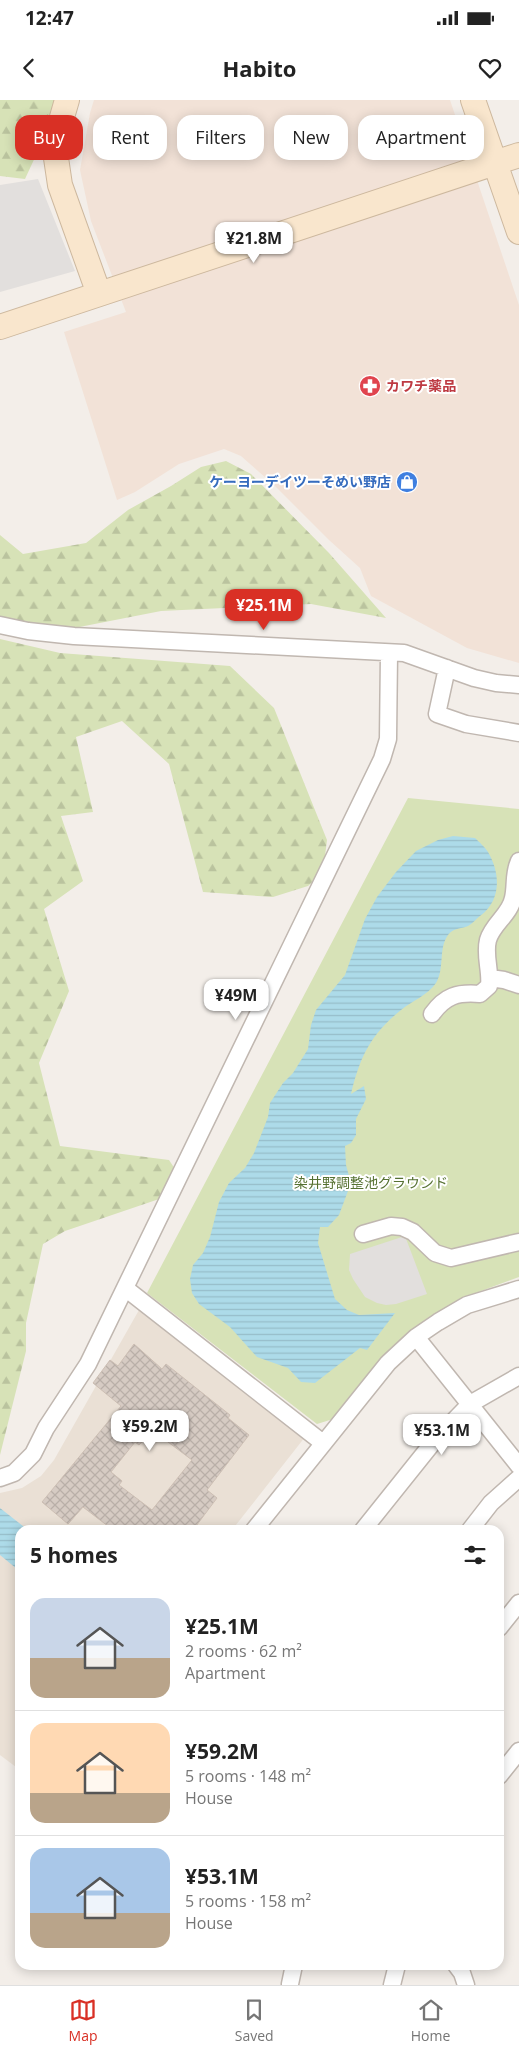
<!DOCTYPE html>
<meta charset="utf-8">
<style>
body{margin:0;font-family:"Open Sans","Noto Sans JP",sans-serif;background:#f2f2f2;color:#222;height:100vh;display:flex;flex-direction:column;font-size:19px;white-space:nowrap}
*{box-sizing:border-box;margin:0}
p{font-size:16px;color:#767676}
.icon{flex:none;width:28px;height:28px;fill:none;stroke:currentColor;stroke-width:2;stroke-linecap:round;stroke-linejoin:round}
.map{position:relative;flex:1;overflow:hidden}
.panel{position:absolute;left:15px;top:1425px;width:489px;height:445px;display:flex;flex-direction:column;background:#fff;border-radius:15px;box-shadow:0 2px 12px #0003}
.panel>*{flex:none}
.banner{position:absolute;left:15px;top:15px;width:490px;height:45px;display:flex;gap:10px}
.price{position:absolute;translate:-50% -42px;padding:0 11px;border-radius:10px;background:#fff;color:#222;font-size:16px;line-height:32px;filter:drop-shadow(0 1px 2px #0008)}
.price::after{content:'';position:absolute;left:50%;top:30px;width:15px;height:11px;margin-left:-8px;background:inherit;clip-path:polygon(0 0,100% 0,50% 100%)}
.price.active{background:#d93025;color:#fff}
ul{padding:0;list-style:none}
li{display:flex;align-items:center;gap:15px;height:125px;padding:0 15px}
li+li{border-top:1px solid #e0e0e0}
li span{display:grid;place-items:center;flex:none;width:140px;height:100px;border-radius:15px;color:#555}
li>.icon{margin-inline-start:auto}
span .icon{width:60px;height:60px;fill:#fffc;stroke-width:1}
li b{font-size:21px}
h2{display:flex;justify-content:space-between;align-items:center;height:60px;padding:0 15px;font-size:21px}
.pill{padding:0 18px;border-radius:15px;background:#fff;box-shadow:0 2px 12px #0003;font-size:18px;line-height:45px}
.pill.active{background:#d93025;color:#fff}
.status{display:flex;justify-content:space-between;align-items:center;height:35px;padding:0 25px;background:#fff;direction:ltr}
.status svg{height:14px;fill:currentColor}
header{display:flex;justify-content:space-between;align-items:center;height:65px;padding:0 15px;background:#fff;font-size:22px;font-weight:700}
.tabs{display:flex;justify-content:space-around;align-items:center;height:70px;border-top:1px solid #e0e0e0;background:#fff;font-size:14px;color:#767676}
.tabs a{display:grid;justify-items:center;gap:2px}
.tabs .active{color:#d93025}
.map>svg:first-child{display:block}
.commercial{fill:#f2e2d7}
.education{fill:#eae0d5}
.green{fill:#d7e2b7}
.forest{fill:url(#forest-firs)}
.parking{fill:#e2dfdd}
.water{fill:url(#water-rules)}
.building{fill:url(#building-cross-hatch);stroke:#cdbfb4;fill-rule:evenodd}
.lines{fill:none;stroke-linecap:round;stroke-linejoin:round}
.street-casing{stroke:#c0b7b0;stroke-width:19}
.secondary-casing{stroke:#cdb89e;stroke-width:26}
.street{stroke:#fff;stroke-width:16}
.secondary{stroke:#f9e6cd;stroke-width:24}
.labels{text-anchor:middle;stroke-width:4;stroke-linejoin:round;paint-order:stroke}
.health-label{font-size:14px;font-weight:bold;fill:#be3a42;stroke:#fff;text-anchor:start}
.shop-label{font-size:14px;font-weight:bold;fill:#366cbe;stroke:#fff;text-anchor:end}
.park-label{font-size:14px;fill:#567132;stroke:#fff}
</style>
<div class="status"><b>12:47</b><svg viewBox="0 0 49 12"><path d="M0 12V9h3v3zM5 12V6h3v6zM10 12V3h3v9zM15 12V0h3v12zM26 1h20v11H26zM47 4h2v5h-2z"/></svg></div>
<header><svg class="icon" aria-label="back" viewBox="0 0 24 24"><path d="M15 5l-7 7 7 7"/></svg>Habito<svg class="icon" aria-label="heart" viewBox="0 0 24 24"><path d="M12 20l-8-8c-3-5 5-10 8-4 3-6 11-1 8 4z"/></svg></header>
<div class="map">
<svg width="519" height="1885" viewBox="0 0 519 1885">
<defs>
<pattern id="forest-firs" width="22" height="20" patternUnits="userSpaceOnUse" patternTransform="scale(1.25)"><rect width="22" height="20" fill="#d7e2b7"/><path d="M5 1l3.5 6h-7zM16 11l3.5 6h-7z" fill="#bac39e"/></pattern>
<pattern id="water-rules" width="6" height="5" patternUnits="userSpaceOnUse" patternTransform="scale(1.25)"><rect width="6" height="5" fill="#addbe9"/><path d="M0 2.5h6" fill="none" stroke="#96bdc9"/></pattern>
<pattern id="building-cross-hatch" width="8" height="8" patternUnits="userSpaceOnUse" patternTransform="scale(1.25)"><rect width="8" height="8" fill="#d6cbc3"/><path d="M0 0l8 8M0 8l8-8" fill="none" stroke="#b9afa8"/></pattern>
</defs>
<rect width="100%" height="100%" fill="#f3eee9"/>
<path class="commercial" d="M94,0H450L519,205V563L467,548L371,496L360,468L329,440L275,386L241,356L224,349L179,364L135,392L117,400L64,232L126,212L91,121L80,70L90,13Z"/>
<path class="education" d="M139,1210L305,1337L232,1430H20V1670L0,1655V1393L22,1388L41,1376L54,1360Z"/>
<path class="green" d="M408,698L519,709V1177L465,1197L406,1235L333,1319L317,1324L147,1193Z"/>
<path class="forest" d="M0,0H58L44,38L25,79L0,76Z
M226,361L251,374L329,453L386,518L311,504L161,511L64,530L0,529V435L23,454L86,443L128,410L171,386L201,367Z
M0,539L60,553L230,566L274,608L327,740L323,772L308,786L273,797L203,792L169,664L122,621L76,637L93,712L61,716L83,781L44,809L69,891L39,963L60,1046L169,1060L175,1069L168,1096L65,1131L43,1144L26,1223V1251L0,1355Z"/>
<path class="parking" d="M38,79L75,171L0,192V85Z
M405,1136L427,1194L396,1204L386,1205L377,1203L365,1197L353,1179L349,1170L350,1154Z"/>
<path class="water" d="M453,736L475,738C479,742 485,747 488,752C501,774 501,801 480,816C476,819 472,824 468,826C461,829 453,828 448,835C438,849 445,868 436,883C427,896 413,900 401,910C370,935 360,957 351,994L364,986L366,999L356,1019V1035L351,1043L345,1046L346,1065L351,1083L339,1115L328,1127H320L318,1143L335,1199L347,1210L359,1215L395,1213L367,1250L360,1248L315,1283L301,1282L288,1268L257,1257L230,1227L199,1204L192,1193L190,1179L193,1165L203,1153L210,1137L219,1102L229,1083L245,1068L254,1053L268,1017L270,1003L283,983L293,973L308,949L311,925L316,910L345,875L365,819L377,797L396,772L416,751L438,740Z
M0,1408L28,1430H20V1465L17,1469L0,1455Z"/>
<path class="building" d="M134,1244L162,1269L166,1264L230,1315L228,1318L249,1335L207,1390L217,1398L193,1430H113L83,1407L68,1424L42,1402L121,1306L93,1283L110,1260L118,1266ZM152,1330L192,1360L152,1410L119,1385L122,1381L111,1372L135,1342L139,1345Z"/>
<g class="lines">
<g class="street-casing">
<path id="street" d="M0,525L28,531L74,536L404,553L474,578L496,583L519,585
M447,568L437,614L466,624L519,633
M490,878L504,880L519,885
M432,914C445,896 457,892 480,894L489,886C491,871 484,855 488,840C493,823 510,815 513,798C516,785 513,774 519,761
M363,1134L391,1126L402,1127L413,1132L435,1153L451,1158L519,1142
M125,1188L323,1343
M416,1237L519,1366
M0,1378L14,1373L33,1354L46,1328L88,1264L382,659L388,639L389,554
M254,1430L388,1263L416,1237L438,1222L467,1205L519,1189
M363,1430L435,1340L470,1304L519,1276
M470,1430L491,1403L519,1378
M499,1528L519,1503
M499,1676L519,1651
M456,1865L462,1873L466,1885
M290,1884L294,1865
M392,1885L397,1865"/>
</g>
<g class="secondary-casing">
<path id="secondary" d="M67,0L58,31L56,58L60,85L99,194
M473,0L519,132
M0,227L519,55"/>
</g>
<use href="#street" class="street"/>
<use href="#secondary" class="secondary"/>
</g>
<defs>
<g id="pharmacy-disc" transform="scale(1.125)"><circle r="9.5" fill="#e0444e" stroke="#fff"/><path d="M-2-6h4v4h4v4h-4v4h-4v-4h-4v-4h4Z" fill="#fff"/></g>
<g id="shop-disc" transform="scale(1.125)"><circle r="9.5" fill="#3f7fe0" stroke="#fff"/><path d="M-5-2.5h2.3a2.7 3.5 0 0 1 5.4 0H5L5.5 6h-11ZM-1.5-2.5h3a1.5 2.3 0 0 0-3 0Z" fill="#fff"/></g>
</defs>
<g fill-rule="evenodd">
<use href="#pharmacy-disc" x="370" y="286"/>
<use href="#shop-disc" x="407" y="382"/>
</g>
<g class="labels">
<g class="health-label">
<text x="386" y="291">カワチ薬品</text>
</g>
<g class="shop-label">
<text x="391" y="387">ケーヨーデイツーそめい野店</text>
</g>
<g class="park-label">
<text x="371" y="1088">染井野調整池グラウンド</text>
</g>
</g>
</svg>
<b class="price" style="left:254px;top:164px">¥21.8M</b>
<b class="price active" style="left:264px;top:531px">¥25.1M</b>
<b class="price" style="left:236px;top:921px">¥49M</b>
<b class="price" style="left:150px;top:1352px">¥59.2M</b>
<b class="price" style="left:442px;top:1356px">¥53.1M</b>
<div class="banner">
<a class="pill active">Buy</a>
<a class="pill">Rent</a>
<a class="pill">Filters</a>
<a class="pill">New</a>
<a class="pill">Apartment</a>
</div>
<section class="panel">
<h2>5 homes<svg class="icon" aria-label="filters" viewBox="0 0 24 24"><path d="M4 7h16M4 17h16"/><circle cx="9" cy="7" r="2"/><circle cx="15" cy="17" r="2"/></svg></h2>
<ul>
<li><span style="background:linear-gradient(#c9d6e8 60%,#b9a48a 0)"><svg class="icon" aria-label="home" viewBox="0 0 24 24"><path d="M3 11l9-7 9 7M6 9v11h12V9"/></svg></span><div><b>¥25.1M</b><p>2 rooms · 62 m²</p><p>Apartment</p></div></li>
<li><span style="background:linear-gradient(#ffd9b3 70%,#b9a48a 0)"><svg class="icon" aria-label="home" viewBox="0 0 24 24"><path d="M3 11l9-7 9 7M6 9v11h12V9"/></svg></span><div><b>¥59.2M</b><p>5 rooms · 148 m²</p><p>House</p></div></li>
<li><span style="background:linear-gradient(#a9c7e8 65%,#b9a48a 0)"><svg class="icon" aria-label="home" viewBox="0 0 24 24"><path d="M3 11l9-7 9 7M6 9v11h12V9"/></svg></span><div><b>¥53.1M</b><p>5 rooms · 158 m²</p><p>House</p></div></li>
</ul>
</section>
</div>
<nav class="tabs">
<a class="active"><svg class="icon" aria-label="map" viewBox="0 0 24 24"><path d="M3 6l6-2 6 2 6-2v14l-6 2-6-2-6 2zM9 4v14M15 6v14"/></svg>Map</a>
<a><svg class="icon" aria-label="saved" viewBox="0 0 24 24"><path d="M7 4h10v16l-5-4-5 4z"/></svg>Saved</a>
<a><svg class="icon" aria-label="home" viewBox="0 0 24 24"><path d="M3 11l9-7 9 7M6 9v11h12V9"/></svg>Home</a>
</nav>
